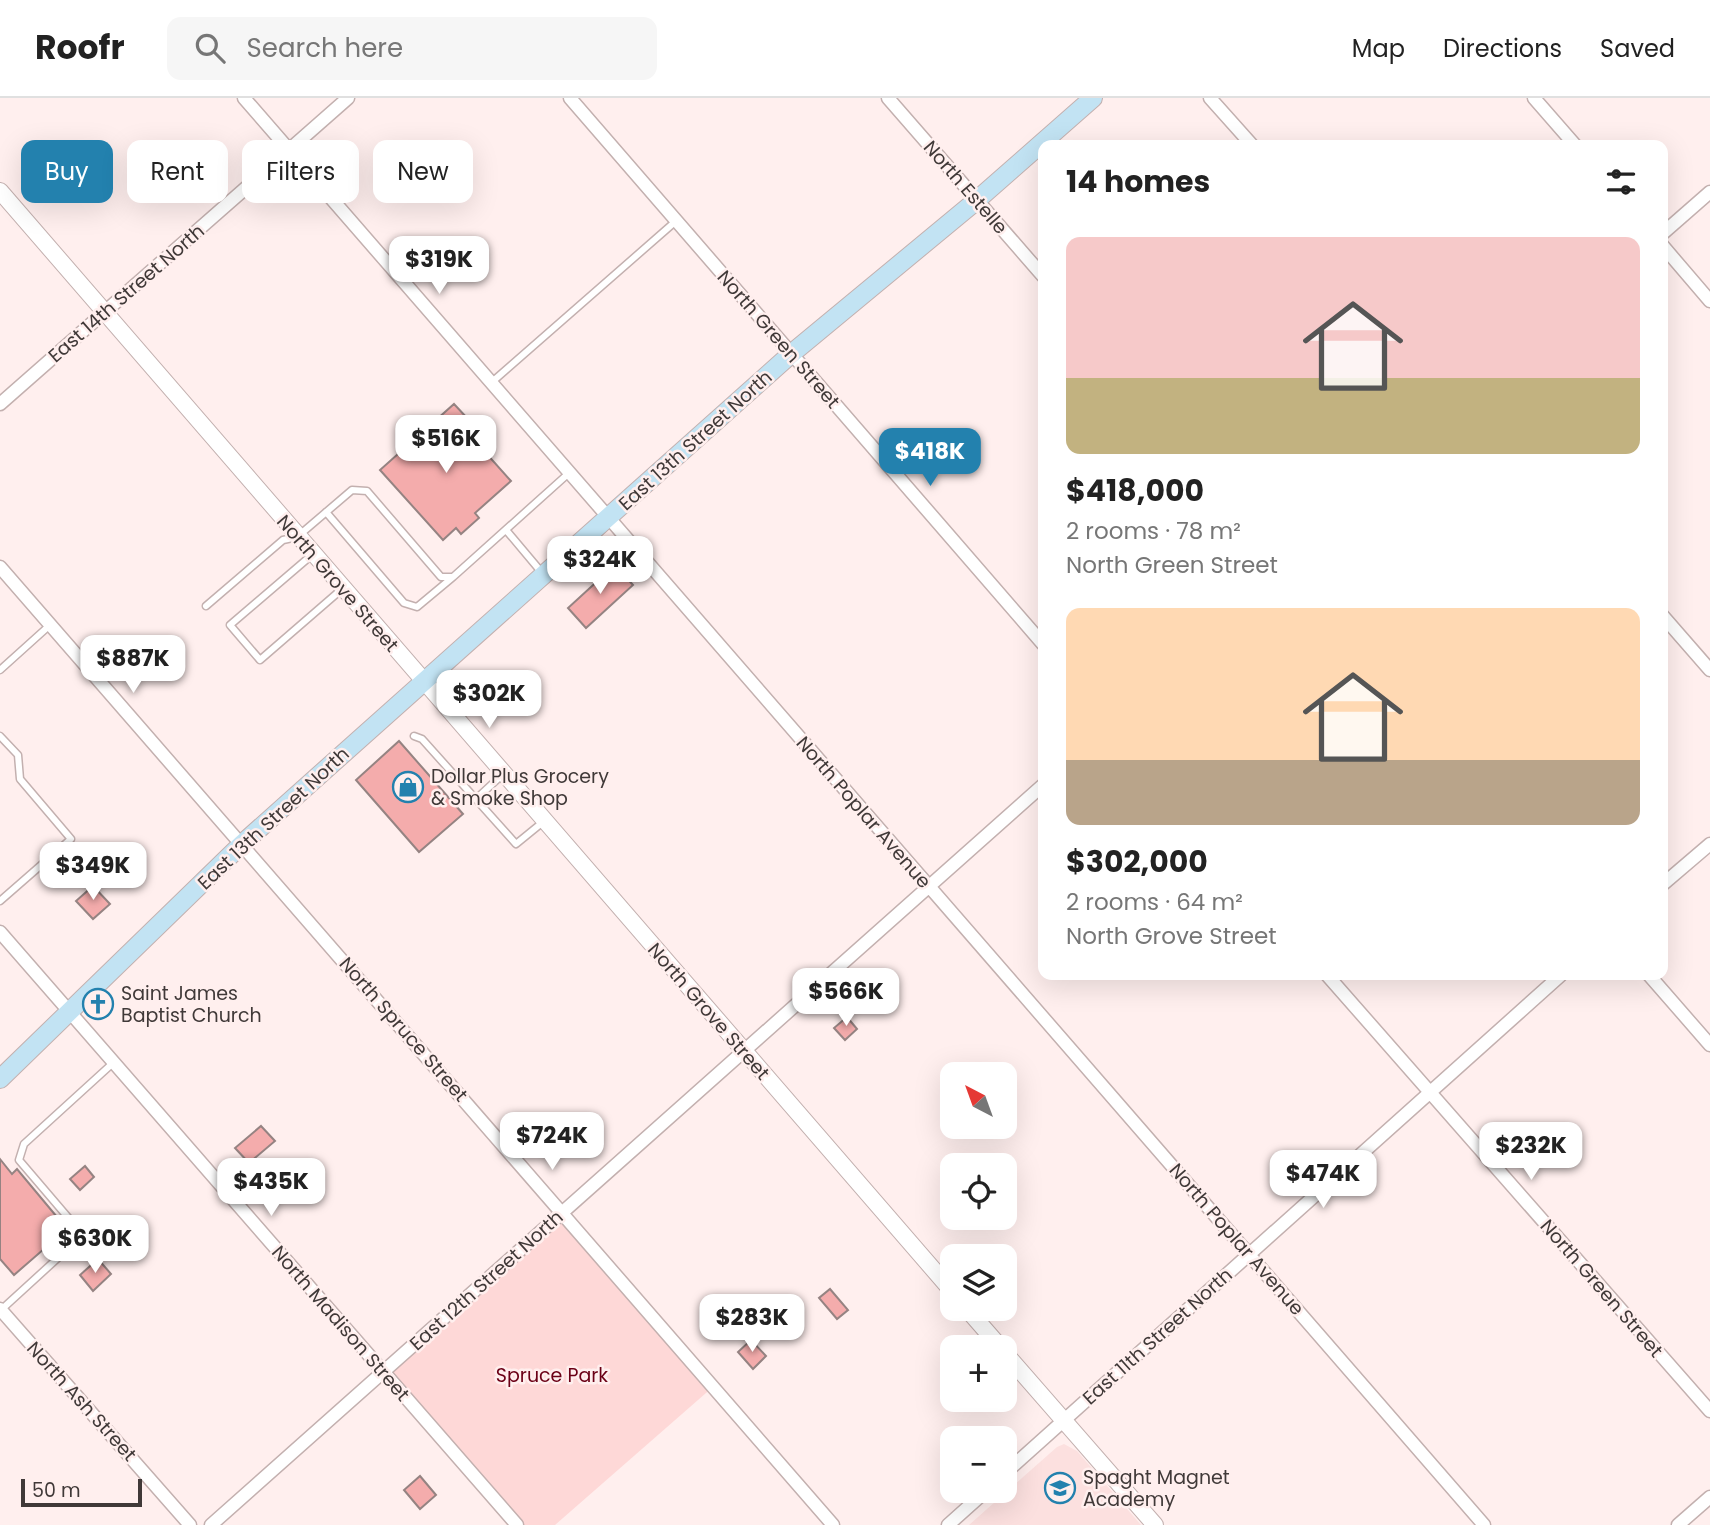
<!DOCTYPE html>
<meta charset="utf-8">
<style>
body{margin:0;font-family:Poppins,sans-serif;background:#f6f6f6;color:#222;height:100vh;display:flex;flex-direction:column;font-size:26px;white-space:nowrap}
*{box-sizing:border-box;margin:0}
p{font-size:23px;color:#767676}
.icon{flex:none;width:38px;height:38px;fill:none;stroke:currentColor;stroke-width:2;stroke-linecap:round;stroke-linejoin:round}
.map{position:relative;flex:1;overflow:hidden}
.sheet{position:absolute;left:1038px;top:42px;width:630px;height:840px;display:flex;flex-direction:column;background:#fff;border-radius:14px;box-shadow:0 7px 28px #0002}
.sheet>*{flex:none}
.top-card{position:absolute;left:21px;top:42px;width:665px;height:63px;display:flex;gap:14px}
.needle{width:46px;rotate:319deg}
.buttons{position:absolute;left:940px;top:964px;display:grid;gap:14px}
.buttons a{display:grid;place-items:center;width:77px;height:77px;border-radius:14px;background:#fff;box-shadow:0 7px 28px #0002;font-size:35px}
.scale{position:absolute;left:21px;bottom:18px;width:121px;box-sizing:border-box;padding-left:7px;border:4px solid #403938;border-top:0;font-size:19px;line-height:24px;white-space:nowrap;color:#403938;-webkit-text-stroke:5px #ffefee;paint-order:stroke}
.price{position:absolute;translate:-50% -60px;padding:0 16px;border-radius:14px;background:#fff;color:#222;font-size:23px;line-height:46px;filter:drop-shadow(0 2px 4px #0008)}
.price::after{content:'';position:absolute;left:50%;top:42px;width:21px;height:16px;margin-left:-10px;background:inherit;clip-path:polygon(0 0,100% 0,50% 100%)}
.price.current{background:#2381ae;color:#fff}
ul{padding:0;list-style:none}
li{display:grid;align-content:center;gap:14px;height:371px;padding:0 28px}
li span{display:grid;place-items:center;height:217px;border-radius:14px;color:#555}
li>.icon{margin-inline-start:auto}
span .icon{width:126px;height:126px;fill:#fffc;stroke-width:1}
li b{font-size:30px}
h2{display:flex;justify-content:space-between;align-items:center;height:84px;padding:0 28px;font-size:30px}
.pill{padding:0 24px;border-radius:14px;background:#fff;box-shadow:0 7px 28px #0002;font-size:24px;line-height:63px}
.pill.current{background:#2381ae;color:#fff}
header{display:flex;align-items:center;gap:42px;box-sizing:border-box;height:98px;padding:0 35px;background:#fff;border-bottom:2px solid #e0e0e0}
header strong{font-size:33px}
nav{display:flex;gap:38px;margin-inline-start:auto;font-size:24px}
.search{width:490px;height:63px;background:#f6f6f6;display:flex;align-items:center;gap:18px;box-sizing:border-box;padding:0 24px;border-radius:14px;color:#767676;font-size:26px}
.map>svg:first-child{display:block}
.built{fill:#fce0df}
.green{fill:#fed8d7}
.building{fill:#f4acac;stroke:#958382;stroke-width:2}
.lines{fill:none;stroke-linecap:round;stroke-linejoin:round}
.service-casing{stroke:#c3b0af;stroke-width:9}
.minor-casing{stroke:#c3b0af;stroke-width:15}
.tertiary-casing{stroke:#c3b0af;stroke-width:18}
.secondary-casing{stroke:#c3b0af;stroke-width:20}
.service{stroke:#fff;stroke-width:6}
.minor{stroke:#fff;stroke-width:12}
.tertiary{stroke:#fff;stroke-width:16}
.secondary{stroke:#c2e3f3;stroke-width:18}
.labels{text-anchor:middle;stroke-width:5;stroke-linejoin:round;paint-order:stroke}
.street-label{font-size:19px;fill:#403938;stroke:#ffefee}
.poi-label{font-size:19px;fill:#403938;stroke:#ffefee;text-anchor:start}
.park-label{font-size:19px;fill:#6b0016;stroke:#ffefee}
</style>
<header>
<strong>Roofr</strong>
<div class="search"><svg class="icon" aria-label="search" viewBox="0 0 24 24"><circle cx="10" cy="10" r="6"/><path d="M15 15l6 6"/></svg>Search here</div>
<nav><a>Map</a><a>Directions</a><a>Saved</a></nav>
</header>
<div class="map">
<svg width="1710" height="1427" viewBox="0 0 1710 1427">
<rect width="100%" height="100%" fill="#ffefee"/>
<path class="built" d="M1064,1346L1077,1353L1141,1427H969L1057,1349Z"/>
<path class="green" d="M564,1113L714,1288L555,1427H517L384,1273Z"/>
<path class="building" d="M454,306L468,321L461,327L511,383L475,415L479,420L461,436L456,430L443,442L380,372Z
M615,467L633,487L586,530L568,510Z
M399,643L463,716L419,754L356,682Z
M93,788L110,806L93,821L76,803Z
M847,919L857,931L845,942L834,930Z
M261,1028L275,1043L249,1065L235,1050Z
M0,1061L12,1076L17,1071L67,1131L14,1177L0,1161Z
M85,1068L94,1079L80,1092L70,1081Z
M98,1161L111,1176L93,1193L80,1177Z
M830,1191L848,1212L837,1221L819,1200Z
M751,1242L766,1258L753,1271L738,1254Z
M420,1378L436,1397L420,1411L404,1392Z"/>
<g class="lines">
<g class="service-casing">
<path id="service" d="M492,284L676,123
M326,414L404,505L417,509L453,479
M506,432L543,476
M313,456L230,527L260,562L342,491
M206,508L283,442L297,439L352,392L367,393L441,479H453L569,375
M0,572L50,527
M0,638L18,657L20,681L71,741L0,803
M414,638L422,641L516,746L543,724
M476,701L502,677
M1,1212L83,1137L19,1062L24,1046L113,965"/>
</g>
<g class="minor-casing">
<path id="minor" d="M244,0L1484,1427
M570,0L1043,546
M888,0L1043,178
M1210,0L1252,47
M1534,0L1575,47
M1662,136L1710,94
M1662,147L1710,203
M0,306L348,0
M0,469L833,1427
M1662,517L1710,572
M1662,787L1710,746
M0,834L517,1427
M1327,877L1710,1313
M1649,877L1710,947
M0,1211L190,1427
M1004,1376L1561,877
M211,1427L1043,687
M948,1427L986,1393
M1678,1427L1710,1399"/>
</g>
<g class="tertiary-casing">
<path id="tertiary" d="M0,93L952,1193
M967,1211L1001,1250
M1004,1254L1155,1427"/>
</g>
<g class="secondary-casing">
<path id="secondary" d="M0,981L242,746L791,256L977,102L1093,0"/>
</g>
<use href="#service" class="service"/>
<use href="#minor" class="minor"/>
<use href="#tertiary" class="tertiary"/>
<use href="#secondary" class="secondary"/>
</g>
<defs>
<g id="shop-ring" transform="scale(1.575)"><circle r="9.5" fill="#ffefee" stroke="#2381ae" stroke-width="1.5"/><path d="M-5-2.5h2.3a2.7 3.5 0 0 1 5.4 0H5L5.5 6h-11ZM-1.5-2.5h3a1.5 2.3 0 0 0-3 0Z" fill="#2381ae"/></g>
<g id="church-ring" transform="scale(1.575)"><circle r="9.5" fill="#ffefee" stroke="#2381ae" stroke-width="1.5"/><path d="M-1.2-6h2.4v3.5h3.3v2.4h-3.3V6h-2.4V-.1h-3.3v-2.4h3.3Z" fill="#2381ae"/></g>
<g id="school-ring" transform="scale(1.575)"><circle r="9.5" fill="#ffefee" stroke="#2381ae" stroke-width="1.5"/><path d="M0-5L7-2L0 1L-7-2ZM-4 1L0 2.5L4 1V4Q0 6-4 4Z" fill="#2381ae"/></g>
</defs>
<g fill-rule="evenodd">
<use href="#shop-ring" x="408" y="689"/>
<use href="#church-ring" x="98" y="906"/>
<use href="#school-ring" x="1060" y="1390"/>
</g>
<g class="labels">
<g class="street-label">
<text transform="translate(966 89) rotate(49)" y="7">North Estelle</text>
<text transform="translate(126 195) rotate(-41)" y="7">East 14th Street North</text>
<text transform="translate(779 241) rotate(49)" y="7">North Green Street</text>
<text transform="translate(695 342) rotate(-42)" y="7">East 13th Street North</text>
<text transform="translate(338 485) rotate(49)" y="7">North Grove Street</text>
<text transform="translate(864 714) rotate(49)" y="7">North Poplar Avenue</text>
<text transform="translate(273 720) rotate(-43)" y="7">East 13th Street North</text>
<text transform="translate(709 913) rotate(49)" y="7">North Grove Street</text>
<text transform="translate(404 931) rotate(49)" y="7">North Spruce Street</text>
<text transform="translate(1237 1141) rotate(49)" y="7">North Poplar Avenue</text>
<text transform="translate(486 1182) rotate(-42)" y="7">East 12th Street North</text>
<text transform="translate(1602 1190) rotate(49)" y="7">North Green Street</text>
<text transform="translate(341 1225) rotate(49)" y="7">North Madison Street</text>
<text transform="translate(1157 1238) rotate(-42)" y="7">East 11th Street North</text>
<text transform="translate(82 1303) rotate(48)" y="7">North Ash Street</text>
</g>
<g class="poi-label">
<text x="431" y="685">Dollar Plus Grocery<tspan x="431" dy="22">&amp; Smoke Shop</tspan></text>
<text x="121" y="902">Saint James<tspan x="121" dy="22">Baptist Church</tspan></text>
<text x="1083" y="1386">Spaght Magnet<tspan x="1083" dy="22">Academy</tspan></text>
</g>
<g class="park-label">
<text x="552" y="1284">Spruce Park</text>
</g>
</g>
</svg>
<div class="buttons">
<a><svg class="needle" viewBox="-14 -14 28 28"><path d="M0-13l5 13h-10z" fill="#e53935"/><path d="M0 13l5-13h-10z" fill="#767676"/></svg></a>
<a><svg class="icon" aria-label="locate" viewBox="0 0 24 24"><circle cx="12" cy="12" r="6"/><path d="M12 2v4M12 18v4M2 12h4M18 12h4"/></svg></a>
<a><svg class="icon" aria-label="layers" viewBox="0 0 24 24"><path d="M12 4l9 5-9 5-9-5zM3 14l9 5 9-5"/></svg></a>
<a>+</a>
<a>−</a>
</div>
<div class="scale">50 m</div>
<b class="price" style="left:439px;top:198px">$319K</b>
<b class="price" style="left:446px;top:377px">$516K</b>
<b class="price current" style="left:930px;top:390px">$418K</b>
<b class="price" style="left:600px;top:498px">$324K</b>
<b class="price" style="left:133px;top:597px">$887K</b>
<b class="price" style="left:489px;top:632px">$302K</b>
<b class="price" style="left:93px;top:804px">$349K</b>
<b class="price" style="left:846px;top:930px">$566K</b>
<b class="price" style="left:552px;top:1074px">$724K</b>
<b class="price" style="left:1531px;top:1084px">$232K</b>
<b class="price" style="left:1323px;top:1112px">$474K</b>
<b class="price" style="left:271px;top:1120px">$435K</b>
<b class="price" style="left:95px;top:1177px">$630K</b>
<b class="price" style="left:752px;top:1256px">$283K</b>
<div class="top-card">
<a class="pill current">Buy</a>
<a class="pill">Rent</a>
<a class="pill">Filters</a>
<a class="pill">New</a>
</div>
<section class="sheet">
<h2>14 homes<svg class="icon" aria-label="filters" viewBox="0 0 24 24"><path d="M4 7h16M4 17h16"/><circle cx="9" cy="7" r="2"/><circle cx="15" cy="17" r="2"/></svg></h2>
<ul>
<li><span style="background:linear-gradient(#f6c9c9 65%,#c2b280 0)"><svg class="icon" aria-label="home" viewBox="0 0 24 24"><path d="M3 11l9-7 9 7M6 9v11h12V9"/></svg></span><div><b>$418,000</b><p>2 rooms · 78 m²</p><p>North Green Street</p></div></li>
<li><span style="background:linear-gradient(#ffd9b3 70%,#b9a48a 0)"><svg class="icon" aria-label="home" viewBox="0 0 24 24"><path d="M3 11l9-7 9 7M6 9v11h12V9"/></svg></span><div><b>$302,000</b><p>2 rooms · 64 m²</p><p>North Grove Street</p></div></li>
</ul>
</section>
</div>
